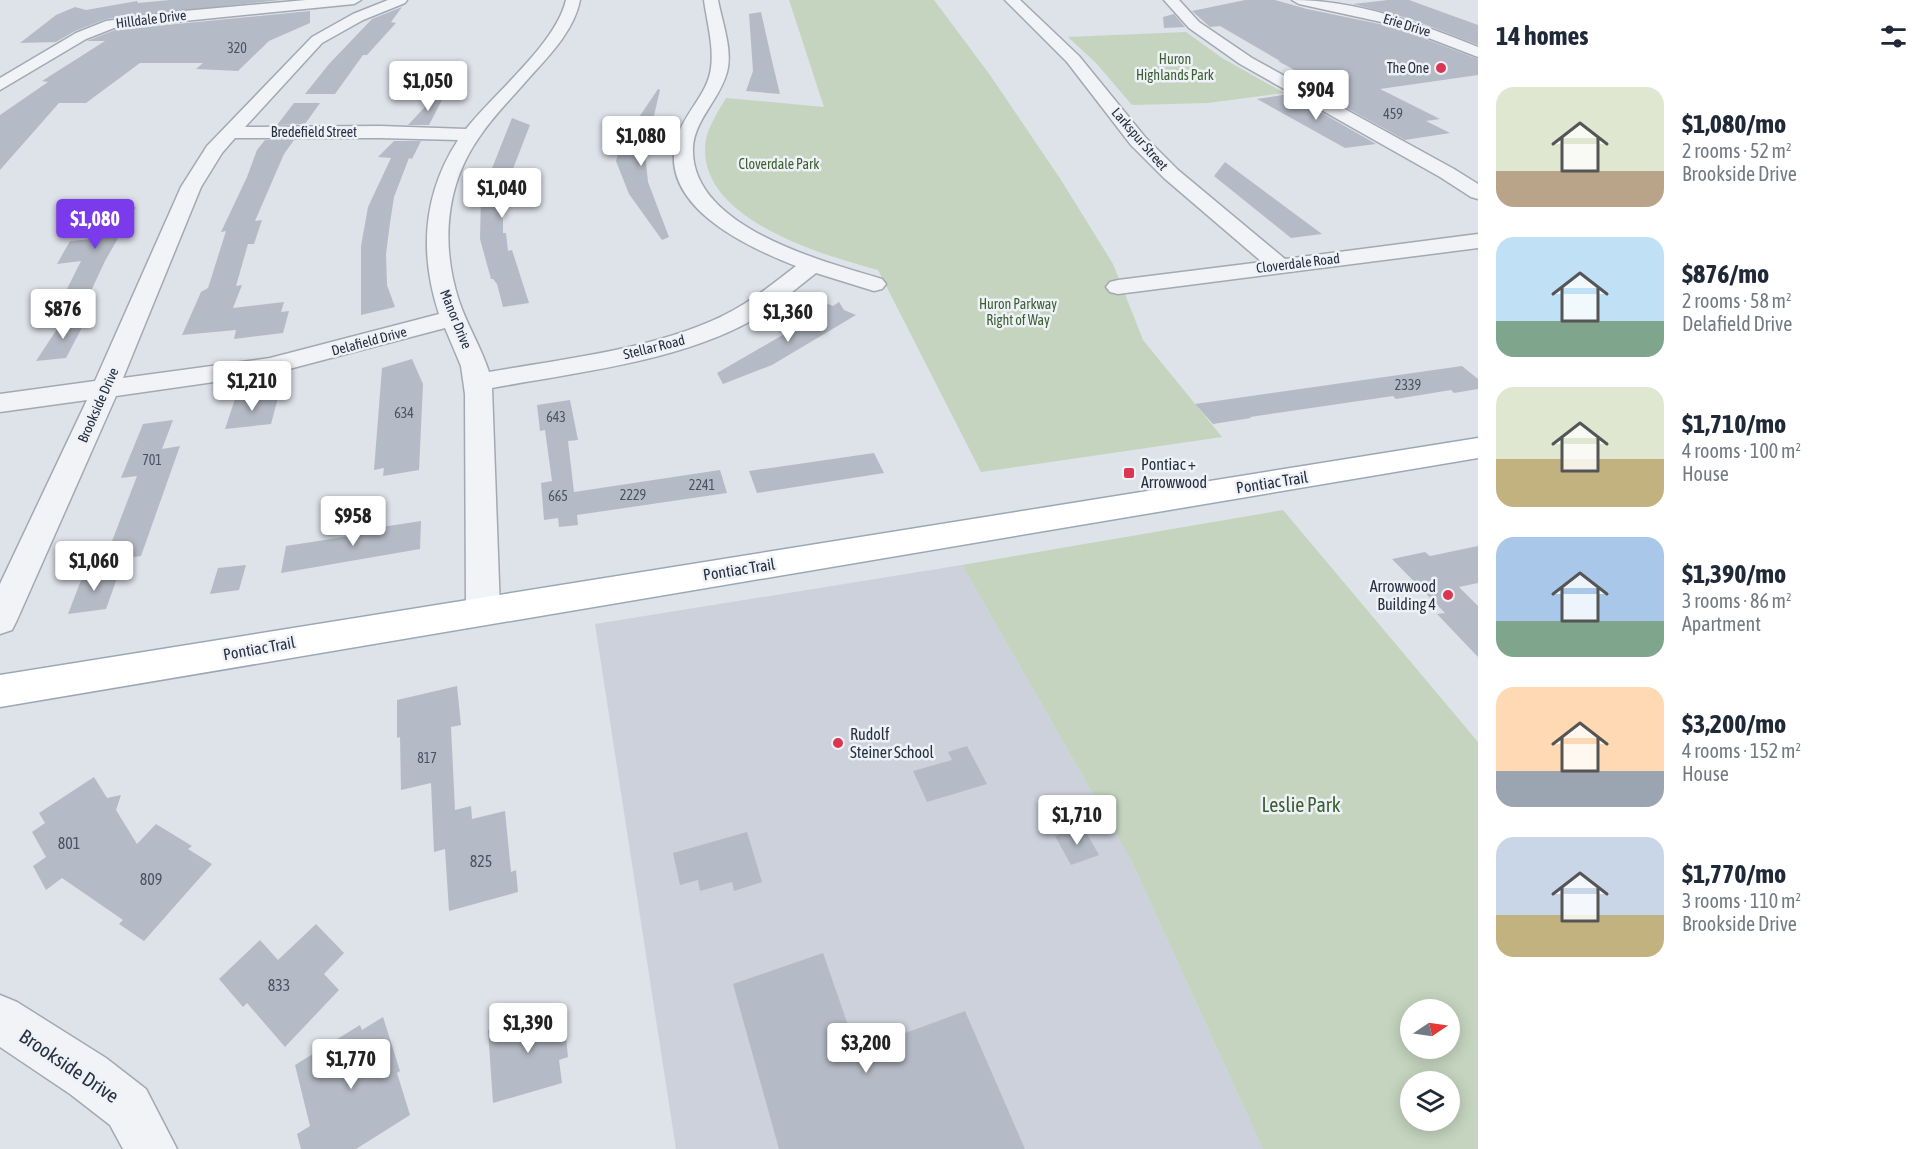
<!DOCTYPE html>
<meta charset="utf-8">
<style>
body{margin:0;font-family:"Asap Condensed",sans-serif;background:#f6f6f7;color:#1f2937;height:100vh;display:flex;flex-direction:column;font-size:22px;white-space:nowrap}
*{box-sizing:border-box;margin:0}
p{font-size:20px;color:#747a83}
.icon{flex:none;width:33px;height:33px;fill:none;stroke:currentColor;stroke-width:2;stroke-linecap:round;stroke-linejoin:round}
.map{position:relative;flex:1;overflow:hidden}
.sheet{display:flex;flex-direction:column;background:#fff;width:450px}
.sheet>*{flex:none}
.needle{width:39px;rotate:77deg}
.tools{position:absolute;left:1400px;top:999px;display:grid;gap:12px}
.tools a{display:grid;place-items:center;width:60px;height:60px;border-radius:50%;background:#fff;box-shadow:0 3px 15px #0003;font-size:30px}
.price{position:absolute;translate:-50% -51px;padding:0 14px;border-radius:6px;background:#fff;color:#222;font-size:20px;line-height:39px;filter:drop-shadow(0 2px 3px #0008)}
.price::after{content:'';position:absolute;left:50%;top:36px;width:18px;height:14px;margin-left:-9px;background:inherit;clip-path:polygon(0 0,100% 0,50% 100%)}
.price.on{background:#7c3aed;color:#fff}
ul{padding:0;list-style:none}
li{display:flex;align-items:center;gap:18px;height:150px;padding:0 18px}
li span{display:grid;place-items:center;flex:none;width:168px;height:120px;border-radius:18px;color:#555}
li>.icon{margin-inline-start:auto}
span .icon{width:72px;height:72px;fill:#fffc;stroke-width:1}
li b{font-size:26px}
h2{display:flex;justify-content:space-between;align-items:center;height:72px;padding:0 18px;font-size:26px}
main{display:flex;flex:1;min-height:0}
.map>svg:first-child{display:block}
.built{fill:#ccd1db}
.green{fill:#c4d4be;fill-rule:evenodd}
.building{fill:#b5bbc6}
.lines{fill:none;stroke-linecap:round;stroke-linejoin:round}
.minor-casing{stroke:#a3a9b3;stroke-width:3}
.major-casing{stroke:#9ca7b6;stroke-width:3}
.minor{fill:#f1f3f7;fill-rule:evenodd}
.major{fill:#fff;fill-rule:evenodd}
.poi-dot{fill:#db3651;stroke:#eef1f6;stroke-width:2}
.labels{text-anchor:middle;stroke-width:5;stroke-linejoin:round;paint-order:stroke}
.far-street-label{font-size:14px;fill:#263041;stroke:#eef1f6}
.number-label{font-size:14px;fill:#4a5362}
.far-park-label{font-size:14px;fill:#3b5f31;stroke:#eef1f6}
.far-poi-label{font-size:14px;fill:#263041;stroke:#eef1f6;text-anchor:end}
.poi-label{font-size:16px;fill:#263041;stroke:#eef1f6;text-anchor:start}
.street-label{font-size:16px;fill:#263041;stroke:#eef1f6}
.near-number-label{font-size:16px;fill:#4a5362}
.near-park-label{font-size:20px;fill:#3b5f31;stroke:#eef1f6}
.near-street-label{font-size:20px;fill:#263041;stroke:#eef1f6}
</style>
<main>
<div class="map">
<svg width="1478" height="1149" viewBox="0 0 1478 1149">
<rect width="100%" height="100%" fill="#dee2e9"/>
<path class="built" d="M962,565L1132,862L1263,1149H676L595,624Z"/>
<path class="green" d="M789,0H934L990,75L1061,180L1113,264L1143,340L1222,437L981,472L878,270C823,255 704,221 705,149C705,130 717,114 726,98L824,107Z
M1186,32L1222,58L1284,93L1208,103L1132,105L1096,63L1068,37Z
M1283,510L1478,742V1149H1263L1132,862L962,565ZM1410,1010H1449V1048H1410ZM1410,1082H1449V1120H1410Z"/>
<path class="building" d="M170,0H281L106,19L75,31L56,42L20,43L56,15L75,7L86,10L137,1L138,3Z
M1245,0H1275L1307,9L1394,27L1478,59V75L1380,89L1440,119L1426,121L1450,133L1405,140L1316,91L1329,89L1278,61H1280L1220,26L1210,27L1192,11Z
M1388,0H1409L1478,25V45L1411,19L1353,4Z
M402,7L391,22L396,23L367,55H363L335,94H305L329,64L372,19Z
M310,11V23L269,41L238,71L196,69L203,63H140L86,103H59L0,170V115L48,82L42,81L105,41H87L115,30Z
M761,12L772,61L780,94L746,91L753,71L749,14Z
M1174,14L1185,27L1164,28L1163,17Z
M658,89L660,90L645,154L648,182L669,237L662,240L629,194L616,161L623,135H627Z
M439,92L444,96L429,125H408Z
M1289,94L1376,144L1345,148L1257,99Z
M294,103H320L305,124L277,125Z
M512,118L530,125L509,179L503,204V233H506L508,251L512,250L529,303L503,307L497,284L493,279H491L480,239L481,196Z
M265,140H294L284,154L255,221L262,220L254,244H248L236,286L242,285L233,308L284,302L281,312L289,311L283,333L234,339L236,330L182,335L201,292L208,288L226,231L221,232L247,177L257,150Z
M394,141H421L412,159L409,158L394,197L390,223L386,254L387,285L395,307L361,315V246L368,207L391,158L378,157Z
M1225,162L1322,234L1291,238L1214,176Z
M116,206L121,208L136,207L105,261L91,291L64,295L81,261L57,264L70,241L93,239L109,210L114,209Z
M839,302L844,310L856,315L772,365L723,384L717,373L805,322L828,304L833,306Z
M87,318L66,358L36,361L63,320Z
M412,359L423,384L419,470L383,476L384,468L374,470L382,368Z
M1462,366L1478,379V389L1454,393L1451,390L1396,399L1393,396L1250,417L1251,418L1213,424L1195,404Z
M279,394L271,424L225,429L235,399Z
M570,400L578,440L568,441L574,492L720,470L727,493L577,515L578,525L559,527L558,518L544,520L541,483L552,481L545,430L540,431L537,405Z
M173,420L162,449L180,446L141,556L104,562L137,476L121,478L143,424Z
M874,453L884,473L757,493L749,471Z
M421,521L420,549L281,573L286,546L369,533V529Z
M1478,546V583L1459,587L1478,606V657L1437,614L1445,613L1392,559L1425,552L1430,556Z
M246,565L239,590L210,594L218,568Z
M120,570L106,609L68,614L83,575Z
M457,686L461,725L451,727L455,810L471,806L472,819L505,811L511,872L516,870L518,892L449,911L445,849L434,852L431,783L401,790L400,737L397,738V700Z
M967,746L987,784L927,802L913,771L952,760L948,752Z
M94,777L107,798L121,795L116,810L137,844L156,824L192,846L188,849L212,864L144,941L119,924L123,920L62,878L46,890L33,866L46,857L32,832L45,823L39,813Z
M1083,827L1099,855L1071,865L1055,836Z
M747,832L762,882L734,891L732,882L700,891L698,880L680,885L673,853Z
M316,924L344,953L324,974L339,990L285,1047L247,1003L243,1007L219,979L260,940L278,960Z
M823,953L857,1051L965,1011L1025,1149H779L733,984Z
M563,1005L568,1057L559,1060L562,1083L493,1103L488,1030L537,1016V1012Z
M383,1017L400,1071L397,1073L410,1115L356,1149H301L297,1134L310,1126L295,1065L360,1025L362,1030Z"/>
<g class="lines">
<g class="minor-casing">
<path id="minor" d="M306,0H361L354,4L114,28L86,39L0,90V78L76,33L106,21L184,11Z
M388,0H407L405,3L363,20L322,43L245,127L380,126L466,129C494,93 556,44 566,0H580C574,31 548,57 528,79C511,99 492,117 478,139C445,187 441,246 459,301C467,325 481,347 489,372C568,358 676,347 744,304C762,293 779,279 796,266C747,247 656,205 677,138C684,113 708,94 711,68C714,46 707,22 704,0H718C722,22 733,50 727,72C720,99 695,119 693,147C689,227 822,261 882,279L886,284L882,289L874,291L816,273C798,287 780,303 761,315C687,361 577,372 492,388L500,610L495,620L483,624L471,620L466,610L465,394L461,366L445,328L270,374L116,396L17,620L12,630L0,634V584L87,400L0,412V394L95,381L181,187L207,146L312,37L353,14ZM235,138H380L458,140C423,194 419,253 439,314L270,358L123,378L201,187L222,153Z
M1005,0H1020L1079,56L1145,137L1178,170L1285,259L1478,234V248L1118,294L1110,292L1106,287L1110,282L1118,280L1262,262L1164,178L1131,145L1067,62Z
M1164,0H1179L1199,22L1252,58L1454,169L1478,184V199L1471,197L1440,177L1240,64L1189,28Z
M1292,0C1357,0 1418,23 1478,47V57L1395,25L1299,4Z
M0,995L17,1002L106,1058L146,1089L177,1149H123L110,1125L70,1094L0,1047Z"/>
</g>
<g class="major-casing">
<path id="major" d="M1478,438V458L0,707V675Z"/>
</g>
<use href="#minor" class="minor"/>
<use href="#major" class="major"/>
</g>
<g class="poi-dot">
<circle cx="1441" cy="68" r="6"/>
<rect x="1123" y="467" width="12" height="12" rx="3"/>
<circle cx="1448" cy="595" r="6"/>
<circle cx="838" cy="743" r="6"/>
</g>
<g class="labels">
<g class="far-street-label">
<text transform="translate(151 19) rotate(-7)" y="5">Hilldale Drive</text>
<text transform="translate(1407 25) rotate(17)" y="5">Erie Drive</text>
<text x="314" y="137">Bredefield Street</text>
<text transform="translate(1140 139) rotate(49)" y="5">Larkspur Street</text>
<text transform="translate(1298 263) rotate(-7)" y="5">Cloverdale Road</text>
<text transform="translate(456 319) rotate(68)" y="5">Manor Drive</text>
<text transform="translate(369 341) rotate(-15)" y="5">Delafield Drive</text>
<text transform="translate(654 347) rotate(-14)" y="5">Stellar Road</text>
<text transform="translate(98 405) rotate(-66)" y="5">Brookside Drive</text>
</g>
<g class="number-label">
<text x="237" y="53">320</text>
<text x="1393" y="119">459</text>
<text x="1408" y="390">2339</text>
<text x="404" y="418">634</text>
<text x="556" y="422">643</text>
<text x="152" y="465">701</text>
<text x="702" y="490">2241</text>
<text x="633" y="500">2229</text>
<text x="558" y="501">665</text>
<text x="427" y="763">817</text>
</g>
<g class="far-park-label">
<text x="1175" y="64">Huron<tspan x="1175" dy="16">Highlands Park</tspan></text>
<text x="779" y="169">Cloverdale Park</text>
<text x="1018" y="309">Huron Parkway<tspan x="1018" dy="16">Right of Way</tspan></text>
</g>
<g class="far-poi-label">
<text x="1429" y="73">The One</text>
</g>
<g class="poi-label">
<text x="1141" y="470">Pontiac +<tspan x="1141" dy="18">Arrowwood</tspan></text>
<text x="1436" y="592" text-anchor="end">Arrowwood<tspan x="1436" dy="18">Building 4</tspan></text>
<text x="850" y="740">Rudolf<tspan x="850" dy="18">Steiner School</tspan></text>
</g>
<g class="street-label">
<text transform="translate(1272 482) rotate(-9)" y="6">Pontiac Trail</text>
<text transform="translate(739 569) rotate(-9)" y="6">Pontiac Trail</text>
<text transform="translate(259 648) rotate(-10)" y="6">Pontiac Trail</text>
</g>
<g class="near-number-label">
<text x="69" y="849">801</text>
<text x="481" y="867">825</text>
<text x="151" y="885">809</text>
<text x="279" y="991">833</text>
</g>
<g class="near-park-label">
<text x="1301" y="812">Leslie Park</text>
</g>
<g class="near-street-label">
<text transform="translate(69 1066) rotate(34)" y="7">Brookside Drive</text>
</g>
</g>
</svg>
<div class="tools">
<a><svg class="needle" viewBox="-14 -14 28 28"><path d="M0-13l5 13h-10z" fill="#e53935"/><path d="M0 13l5-13h-10z" fill="#747a83"/></svg></a>
<a><svg class="icon" aria-label="layers" viewBox="0 0 24 24"><path d="M12 4l9 5-9 5-9-5zM3 14l9 5 9-5"/></svg></a>
</div>
<b class="price" style="left:428px;top:112px">$1,050</b>
<b class="price" style="left:1316px;top:121px">$904</b>
<b class="price" style="left:641px;top:167px">$1,080</b>
<b class="price" style="left:502px;top:219px">$1,040</b>
<b class="price on" style="left:95px;top:250px">$1,080</b>
<b class="price" style="left:63px;top:340px">$876</b>
<b class="price" style="left:788px;top:343px">$1,360</b>
<b class="price" style="left:252px;top:412px">$1,210</b>
<b class="price" style="left:353px;top:547px">$958</b>
<b class="price" style="left:94px;top:592px">$1,060</b>
<b class="price" style="left:1077px;top:846px">$1,710</b>
<b class="price" style="left:528px;top:1054px">$1,390</b>
<b class="price" style="left:866px;top:1074px">$3,200</b>
<b class="price" style="left:351px;top:1090px">$1,770</b>
</div>
<section class="sheet">
<h2>14 homes<svg class="icon" aria-label="filters" viewBox="0 0 24 24"><path d="M4 7h16M4 17h16"/><circle cx="9" cy="7" r="2"/><circle cx="15" cy="17" r="2"/></svg></h2>
<ul>
<li><span style="background:linear-gradient(#dfe7d0 70%,#b9a48a 0)"><svg class="icon" aria-label="home" viewBox="0 0 24 24"><path d="M3 11l9-7 9 7M6 9v11h12V9"/></svg></span><div><b>$1,080/mo</b><p>2 rooms · 52 m²</p><p>Brookside Drive</p></div></li>
<li><span style="background:linear-gradient(#bfe0f5 70%,#7fa58c 0)"><svg class="icon" aria-label="home" viewBox="0 0 24 24"><path d="M3 11l9-7 9 7M6 9v11h12V9"/></svg></span><div><b>$876/mo</b><p>2 rooms · 58 m²</p><p>Delafield Drive</p></div></li>
<li><span style="background:linear-gradient(#dfe7d0 60%,#c2b280 0)"><svg class="icon" aria-label="home" viewBox="0 0 24 24"><path d="M3 11l9-7 9 7M6 9v11h12V9"/></svg></span><div><b>$1,710/mo</b><p>4 rooms · 100 m²</p><p>House</p></div></li>
<li><span style="background:linear-gradient(#a9c7e8 70%,#7fa58c 0)"><svg class="icon" aria-label="home" viewBox="0 0 24 24"><path d="M3 11l9-7 9 7M6 9v11h12V9"/></svg></span><div><b>$1,390/mo</b><p>3 rooms · 86 m²</p><p>Apartment</p></div></li>
<li><span style="background:linear-gradient(#ffd9b3 70%,#9aa5b1 0)"><svg class="icon" aria-label="home" viewBox="0 0 24 24"><path d="M3 11l9-7 9 7M6 9v11h12V9"/></svg></span><div><b>$3,200/mo</b><p>4 rooms · 152 m²</p><p>House</p></div></li>
<li><span style="background:linear-gradient(#c9d6e8 65%,#c2b280 0)"><svg class="icon" aria-label="home" viewBox="0 0 24 24"><path d="M3 11l9-7 9 7M6 9v11h12V9"/></svg></span><div><b>$1,770/mo</b><p>3 rooms · 110 m²</p><p>Brookside Drive</p></div></li>
</ul>
</section>
</main>
